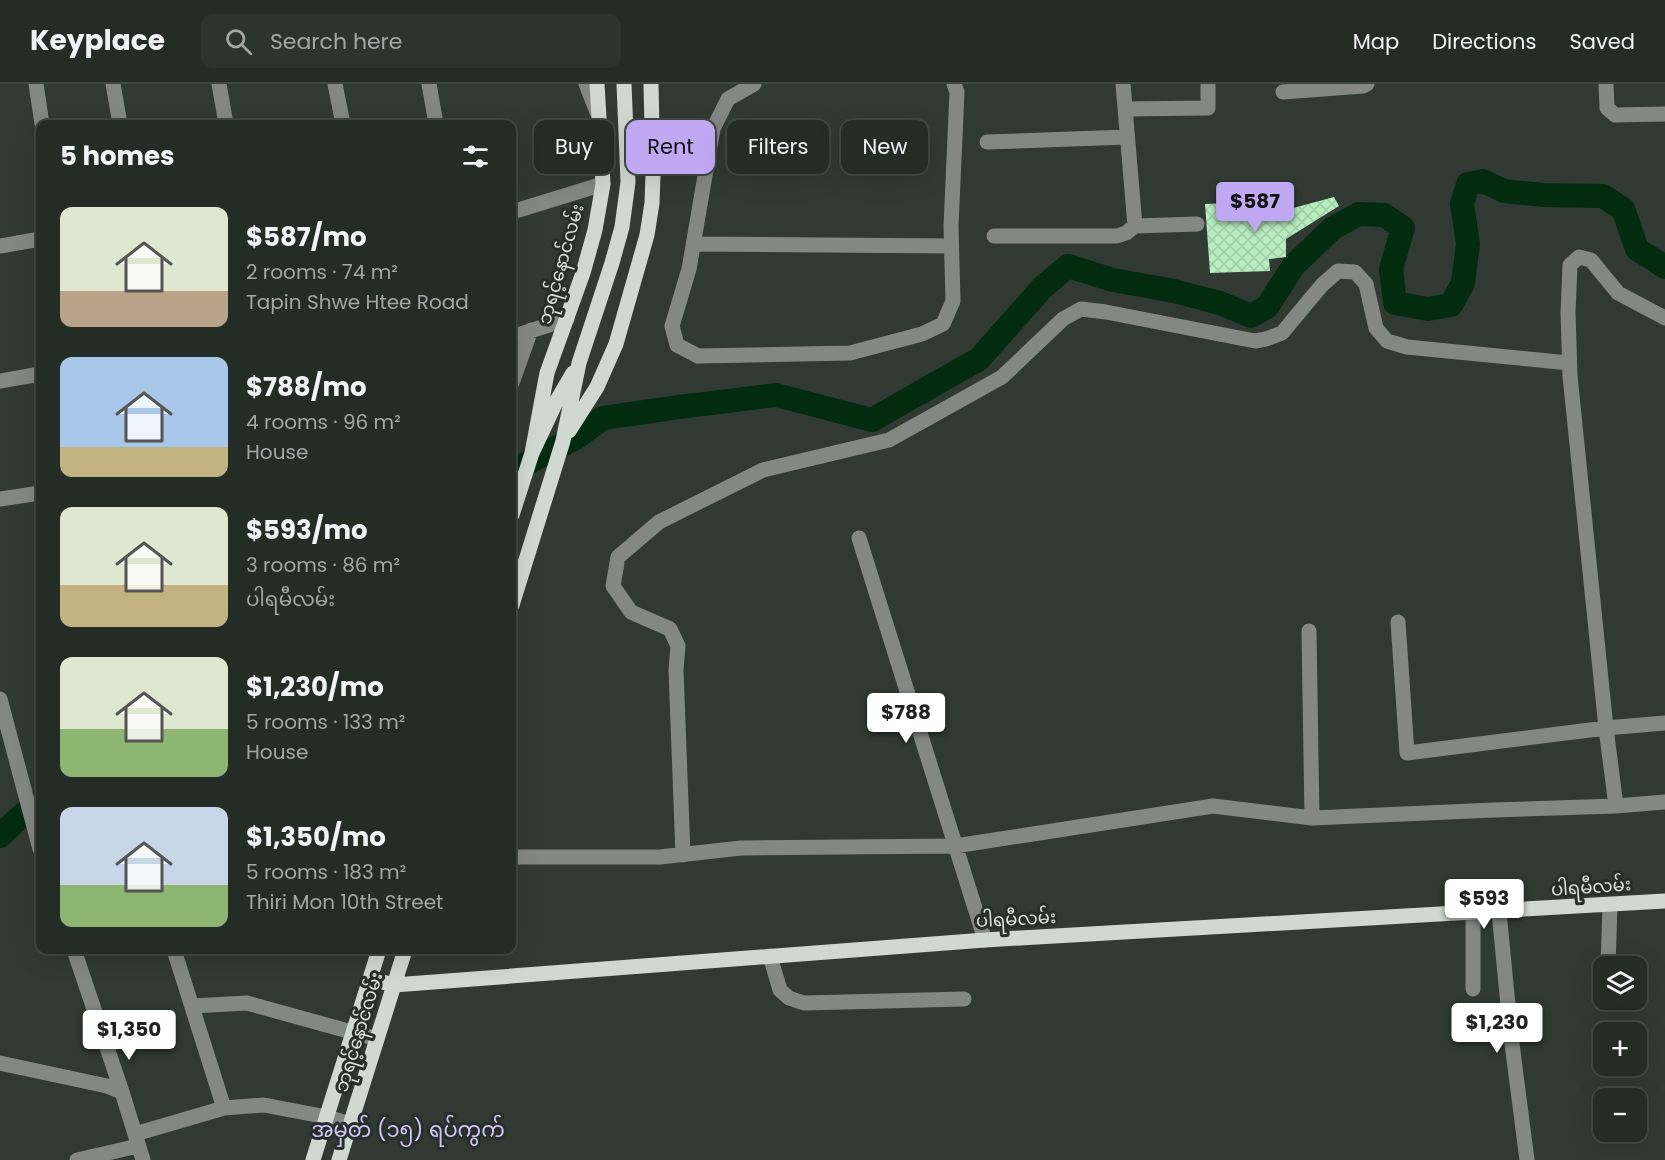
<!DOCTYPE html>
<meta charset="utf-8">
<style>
body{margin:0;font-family:Poppins,"Noto Sans Myanmar",sans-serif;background:#2c342e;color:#f1f3f6;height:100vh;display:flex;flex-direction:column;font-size:22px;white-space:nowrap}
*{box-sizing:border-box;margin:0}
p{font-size:20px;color:#a3a7a7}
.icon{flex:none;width:33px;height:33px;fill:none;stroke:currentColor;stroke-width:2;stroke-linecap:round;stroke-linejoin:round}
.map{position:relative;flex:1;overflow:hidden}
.drawer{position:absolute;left:36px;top:36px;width:480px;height:834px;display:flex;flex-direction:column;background:#242c26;border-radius:12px;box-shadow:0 6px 24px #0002,0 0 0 2px #414843}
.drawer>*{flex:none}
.top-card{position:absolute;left:534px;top:36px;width:570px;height:54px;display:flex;gap:12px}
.fabs{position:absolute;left:1593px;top:872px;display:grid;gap:12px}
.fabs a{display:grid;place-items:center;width:54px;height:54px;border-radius:12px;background:#242c26;box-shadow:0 6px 24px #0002,0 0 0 2px #414843;font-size:30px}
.price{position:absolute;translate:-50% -51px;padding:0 14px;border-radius:6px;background:#fff;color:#222;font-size:20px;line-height:39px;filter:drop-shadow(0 2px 3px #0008)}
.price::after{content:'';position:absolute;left:50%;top:36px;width:18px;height:14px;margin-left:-9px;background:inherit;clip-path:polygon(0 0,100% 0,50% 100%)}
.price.on{background:#c0a8f3;color:#111}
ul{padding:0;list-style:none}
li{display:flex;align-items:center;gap:18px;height:150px;padding:0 24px}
li span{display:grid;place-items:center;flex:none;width:168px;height:120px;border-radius:12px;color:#555}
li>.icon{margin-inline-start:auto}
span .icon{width:72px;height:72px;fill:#fffc;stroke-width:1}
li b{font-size:26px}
h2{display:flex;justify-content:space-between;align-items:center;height:72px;padding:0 24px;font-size:26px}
.chip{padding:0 21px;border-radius:12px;background:#242c26;box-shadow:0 6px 24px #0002,0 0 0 2px #414843;font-size:21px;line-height:54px}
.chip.on{background:#c0a8f3;color:#111}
header{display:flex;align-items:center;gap:36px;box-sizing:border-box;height:84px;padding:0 30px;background:#242c26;border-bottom:2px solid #414843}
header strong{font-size:28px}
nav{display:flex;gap:33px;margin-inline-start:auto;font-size:21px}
.search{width:420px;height:54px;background:#2c342e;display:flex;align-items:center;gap:15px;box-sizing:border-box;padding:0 21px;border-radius:12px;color:#a3a7a7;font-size:22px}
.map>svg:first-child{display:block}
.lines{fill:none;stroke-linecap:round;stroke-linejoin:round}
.river{stroke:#032b0f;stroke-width:24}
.building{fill:url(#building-cross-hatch)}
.minor{stroke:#838884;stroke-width:15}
.major{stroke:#d0d9d1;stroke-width:15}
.labels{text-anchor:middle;stroke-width:6;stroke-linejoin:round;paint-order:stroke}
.street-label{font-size:18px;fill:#dce2dd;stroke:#262f28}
.quarter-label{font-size:21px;fill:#d4c3fc;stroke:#262f28}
</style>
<header>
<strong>Keyplace</strong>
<div class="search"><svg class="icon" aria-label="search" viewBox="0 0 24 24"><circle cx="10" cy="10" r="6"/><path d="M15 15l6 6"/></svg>Search here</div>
<nav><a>Map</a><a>Directions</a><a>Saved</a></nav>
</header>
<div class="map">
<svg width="1665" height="1076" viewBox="0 0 1665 1076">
<defs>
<pattern id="building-cross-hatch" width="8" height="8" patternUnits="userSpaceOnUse" patternTransform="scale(1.5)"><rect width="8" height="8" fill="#b7edbf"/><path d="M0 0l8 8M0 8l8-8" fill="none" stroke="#a0cba6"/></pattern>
</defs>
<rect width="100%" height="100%" fill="#303a32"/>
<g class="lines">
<path class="river" d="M512,387L577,353L603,334L679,323L776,311L872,336L979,275L1043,203L1068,182L1113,196L1174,207L1220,219L1251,232L1267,223L1294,181L1333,144L1359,130L1384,131L1403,144L1391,185L1395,219L1428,225L1451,221L1463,199L1468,160L1462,120L1468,100L1483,97L1504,107L1544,111L1603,112L1623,125L1637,165L1665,183
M0,752L20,733L40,717"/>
</g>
<path class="building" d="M1334,113L1339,122L1286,155V173L1269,175L1270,187L1210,189L1205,120L1258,118L1259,126L1282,127Z"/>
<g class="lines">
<path class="minor" d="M36,0L42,40
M113,0L120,40
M219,0L226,40
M335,0L343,40
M429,0L436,40
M586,0L597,28
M754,0L728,15L713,45L689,185L672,242L677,261L698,272L850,269L922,250L943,240L953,217L951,142L957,8L954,0
M1123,0L1135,142
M1606,0L1607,24L1615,31L1665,30
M1283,8L1363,2L1367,0
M1125,25L1208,24V0
M987,58L1127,53
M512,128L603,100
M994,152H1117L1126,149L1135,142L1197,140
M694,160L951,162
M0,162L40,155
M1665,234L1618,209L1591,176L1579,173L1570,181L1568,229L1570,292L1606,644L1616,722L1665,718
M512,253L567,235
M0,297L40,290
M512,299L531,246
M0,415L40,409
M859,454L985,856
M1398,538L1407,669L1606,644L1665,639
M1309,547L1312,734
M0,615L40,765
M683,771L676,586L678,562L670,545L631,528L613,502L618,473L659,438L763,386L889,356L1002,293L1063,235L1081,225L1106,228L1255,257L1266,255L1282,249L1322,201L1338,187L1355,188L1366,200L1376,244L1387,257L1407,263L1569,279
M512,773H660L741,764L955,762L1213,722L1312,734L1494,726L1616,722
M1499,828L1511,952L1527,1076
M74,866L122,1008L143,1076
M174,866L224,1024
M770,872L780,906L789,914L804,919L964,915
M1608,882L1610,821
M1473,905V829
M192,922L247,919L377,955
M0,979L107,1002L122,1008
M135,1050L224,1024L264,1021L327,1033L350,1040
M77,1076L138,1062"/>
<path class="major" d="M569,347L597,303L616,260L647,151L652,119L653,91L651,0
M532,369L547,289L583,189L595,146L603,100L597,0
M512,431L532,369L556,318L573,289
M512,521L563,357L579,279L612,179L622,143L628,98L624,0
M371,895L394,901L985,856L1665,817
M313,1076L379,866
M339,1076L405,866"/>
</g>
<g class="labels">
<g class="street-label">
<text transform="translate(561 180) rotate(-74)" y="6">ဘုရင့်နောင်လမ်း</text>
<text transform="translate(1591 803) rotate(-4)" y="6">ပါရမီလမ်း</text>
<text transform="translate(1016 835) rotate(-3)" y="6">ပါရမီလမ်း</text>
<text transform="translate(359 948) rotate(-73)" y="6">ဘုရင့်နောင်လမ်း</text>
</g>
<g class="quarter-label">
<text x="408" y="1053">အမှတ် (၁၅) ရပ်ကွက်</text>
</g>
</g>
</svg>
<div class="fabs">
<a><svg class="icon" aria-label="layers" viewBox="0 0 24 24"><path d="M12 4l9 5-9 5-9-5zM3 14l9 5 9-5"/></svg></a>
<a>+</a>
<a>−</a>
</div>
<b class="price on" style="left:1255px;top:149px">$587</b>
<b class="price" style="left:906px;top:660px">$788</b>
<b class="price" style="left:1484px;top:846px">$593</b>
<b class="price" style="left:1497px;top:970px">$1,230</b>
<b class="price" style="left:129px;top:977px">$1,350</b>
<div class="top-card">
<a class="chip">Buy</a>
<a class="chip on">Rent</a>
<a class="chip">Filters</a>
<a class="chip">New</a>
</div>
<section class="drawer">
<h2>5 homes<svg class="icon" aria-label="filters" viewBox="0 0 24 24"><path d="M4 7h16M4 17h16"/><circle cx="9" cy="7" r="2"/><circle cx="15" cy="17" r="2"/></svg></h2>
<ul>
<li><span style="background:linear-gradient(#dfe7d0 70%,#b9a48a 0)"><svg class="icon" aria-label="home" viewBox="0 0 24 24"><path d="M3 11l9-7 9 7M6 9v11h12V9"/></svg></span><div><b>$587/mo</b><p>2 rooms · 74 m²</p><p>Tapin Shwe Htee Road</p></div></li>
<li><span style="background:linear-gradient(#a9c7e8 75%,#c2b280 0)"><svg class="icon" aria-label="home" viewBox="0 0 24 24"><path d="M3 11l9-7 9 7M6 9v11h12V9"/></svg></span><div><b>$788/mo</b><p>4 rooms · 96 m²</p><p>House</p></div></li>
<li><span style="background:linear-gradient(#dfe7d0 65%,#c2b280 0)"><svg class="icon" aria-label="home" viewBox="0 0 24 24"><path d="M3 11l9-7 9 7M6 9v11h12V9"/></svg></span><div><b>$593/mo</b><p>3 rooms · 86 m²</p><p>ပါရမီလမ်း</p></div></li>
<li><span style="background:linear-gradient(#dfe7d0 60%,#8fb573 0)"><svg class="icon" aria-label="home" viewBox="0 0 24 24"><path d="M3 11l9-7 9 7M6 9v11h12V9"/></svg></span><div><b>$1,230/mo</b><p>5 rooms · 133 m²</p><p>House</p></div></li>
<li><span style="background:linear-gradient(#c9d6e8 65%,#8fb573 0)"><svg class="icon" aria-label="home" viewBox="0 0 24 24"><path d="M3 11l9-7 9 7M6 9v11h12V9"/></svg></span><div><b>$1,350/mo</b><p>5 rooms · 183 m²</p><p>Thiri Mon 10th Street</p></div></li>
</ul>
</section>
</div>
